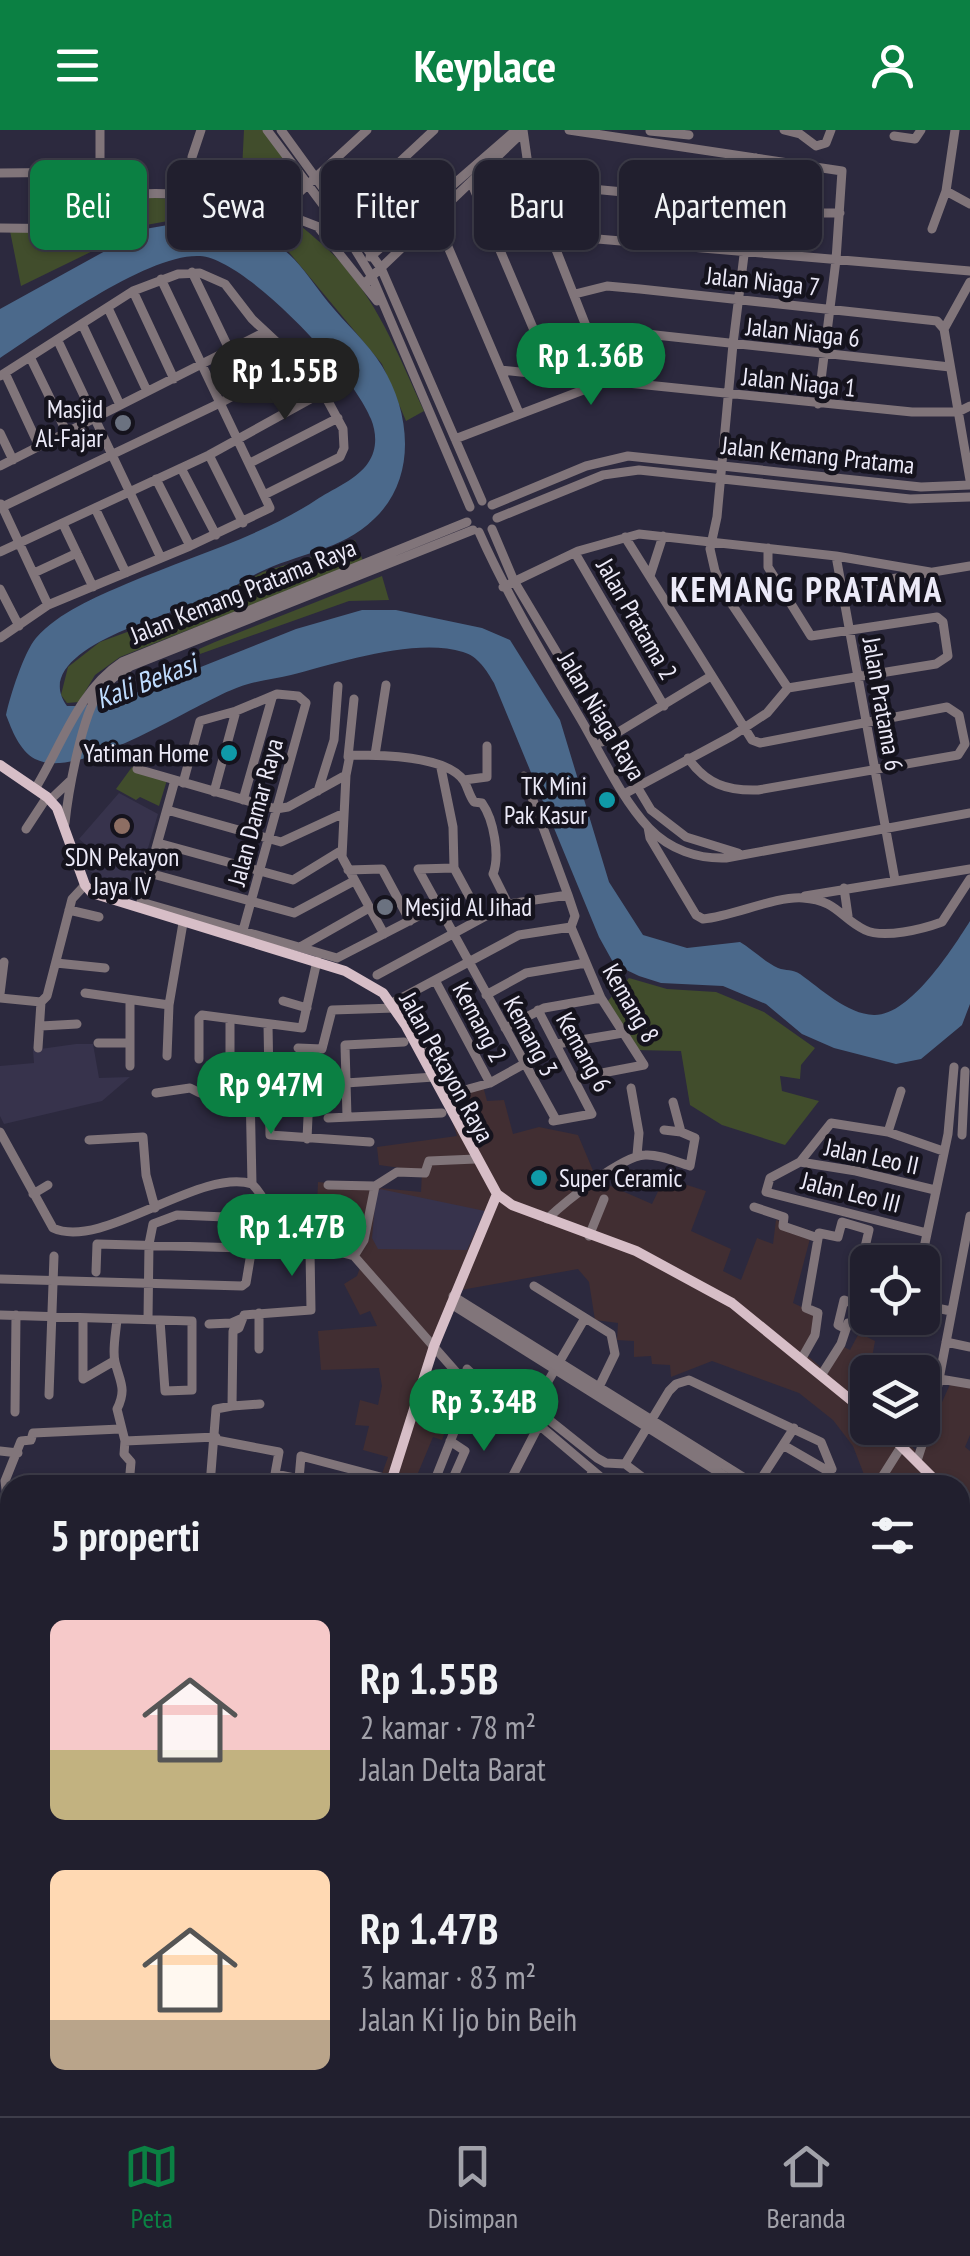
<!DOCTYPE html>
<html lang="id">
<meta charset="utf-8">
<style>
body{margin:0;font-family:"PT Sans Narrow",sans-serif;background:#292736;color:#f1f3f6;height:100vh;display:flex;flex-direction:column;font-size:38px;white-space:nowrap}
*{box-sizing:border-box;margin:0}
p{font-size:32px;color:#a2a2aa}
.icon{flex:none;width:55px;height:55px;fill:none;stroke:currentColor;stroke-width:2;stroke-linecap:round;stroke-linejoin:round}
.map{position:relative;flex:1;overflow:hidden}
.drawer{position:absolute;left:0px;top:1345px;width:970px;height:642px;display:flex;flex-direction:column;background:#211f2e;border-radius:30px 30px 0 0;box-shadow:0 2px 8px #0004,0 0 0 2px #3e3d4a}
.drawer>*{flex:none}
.guide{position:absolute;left:30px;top:30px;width:910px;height:90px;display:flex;gap:20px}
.fabs{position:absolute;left:850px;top:1115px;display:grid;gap:20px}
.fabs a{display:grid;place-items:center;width:90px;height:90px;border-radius:15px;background:#211f2e;box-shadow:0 2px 8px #0004,0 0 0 2px #3e3d4a;font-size:50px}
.price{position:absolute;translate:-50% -85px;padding:0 22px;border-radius:35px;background:#0b8043;color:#fff;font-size:32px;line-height:65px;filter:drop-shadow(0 2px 5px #0008)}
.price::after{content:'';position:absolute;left:50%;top:60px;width:30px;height:22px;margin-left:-15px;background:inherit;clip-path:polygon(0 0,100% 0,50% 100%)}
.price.current{background:#222;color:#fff}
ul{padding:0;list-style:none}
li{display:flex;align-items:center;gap:30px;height:250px;padding:0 50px}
li span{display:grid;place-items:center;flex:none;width:280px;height:200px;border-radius:15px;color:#555}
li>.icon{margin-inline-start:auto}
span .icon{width:120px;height:120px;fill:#fffc;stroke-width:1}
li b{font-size:42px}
h2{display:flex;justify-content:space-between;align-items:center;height:120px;padding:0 50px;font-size:42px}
.chip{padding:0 35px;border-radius:15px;background:#211f2e;box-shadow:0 2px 8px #0004,0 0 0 2px #3e3d4a;font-size:35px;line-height:90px}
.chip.current{background:#0b8043;color:#fff}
header{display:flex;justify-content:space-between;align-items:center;height:130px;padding:0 50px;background:#0b8043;color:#fff;font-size:45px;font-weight:700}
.tabs{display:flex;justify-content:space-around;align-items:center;height:140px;border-top:2px solid #3e3d4a;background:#211f2e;font-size:28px;color:#a2a2aa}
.tabs a{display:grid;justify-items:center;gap:5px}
.tabs .current{color:#0b8043}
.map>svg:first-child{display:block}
.commercial{fill:#412e32}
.built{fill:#37334c}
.green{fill:#414d2c}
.water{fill:#4b698b}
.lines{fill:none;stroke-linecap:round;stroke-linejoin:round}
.minor{stroke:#81757a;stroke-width:9}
.major{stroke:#d7bec7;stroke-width:10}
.worship-dot{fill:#6b7280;stroke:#15131d;stroke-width:4}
.culture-dot{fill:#0f9aa8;stroke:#15131d;stroke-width:4}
.education-dot{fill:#8d6e63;stroke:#15131d;stroke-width:4}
.labels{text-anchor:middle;stroke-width:9;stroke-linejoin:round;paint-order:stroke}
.street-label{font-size:25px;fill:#eceaf8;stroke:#15131d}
.poi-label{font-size:25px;fill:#eceaf8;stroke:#15131d;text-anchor:end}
.water-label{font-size:28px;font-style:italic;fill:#bfdcfe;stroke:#15131d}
.district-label{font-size:35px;font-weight:bold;letter-spacing:2.5px;fill:#eceaf8;stroke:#15131d}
</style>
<header><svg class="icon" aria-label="menu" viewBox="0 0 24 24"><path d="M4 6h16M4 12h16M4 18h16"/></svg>Keyplace<svg class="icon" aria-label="person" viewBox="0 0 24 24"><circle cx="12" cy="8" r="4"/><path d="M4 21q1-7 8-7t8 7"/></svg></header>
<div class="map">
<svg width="970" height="1986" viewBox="0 0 970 1986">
<rect width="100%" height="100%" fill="#2c293e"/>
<path class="commercial" d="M483,956L487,971L504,970L513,1004L539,997L578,1005L597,1050L652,1074L664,1049L682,1059L687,1055L706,1061L691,1101L731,1119L723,1141L741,1150L757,1108L773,1114L776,1090L812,1101L793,1173L817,1184L811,1210L802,1221L822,1238L838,1214L850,1220L859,1203L875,1211L871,1233L891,1242H868V1298H890L919,1323L952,1250L970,1256V1305L965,1317L970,1321V1535L960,1529V1355H868L853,1316L833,1290L799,1263L712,1231L671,1247L670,1235L652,1234L651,1226L634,1227V1211L617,1210L618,1193L595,1190L589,1152L578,1139L461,1160L421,1262L454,1277L442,1310L433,1307L418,1343L435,1349L433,1355H378L388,1327L363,1320L369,1296L355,1295L360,1270L378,1275L382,1256L379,1238L321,1240L318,1201L377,1196L370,1181L360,1185L344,1154L357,1146L361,1135L343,1121H315L318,1052L421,1062L422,1041L379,1035L377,1017L457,1006L445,968Z
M960,1881L968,1884L970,1890V1954L963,1986H886L888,1978H960Z
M233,1978H650V1983L631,1986H232Z"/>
<path class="built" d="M119,663L158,684L146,725L98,711L145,727L138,754L130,751L124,762L88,740L85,730L92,720L79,709Z
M76,914H93L99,948L130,947L102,971L4,994L0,986V936L34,933L33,920Z
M380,1059L485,1081L467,1120L378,1119L372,1108L376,1063Z
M35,1978H156L155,1986H35Z
M476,1978H561V1986H476Z"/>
<path class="green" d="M244,0H265L302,52L279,72L247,66L241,60Z
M139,67C188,70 243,72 290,90C302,95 311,105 321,113C373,158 396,220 424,281L406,291L382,234L283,115L255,100L225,90L190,87L146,95L21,156L10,101L88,100L119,75Z
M355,410L363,431L120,527L95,545L79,572L67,573L61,565L68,537L100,512L203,474L263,442L334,420Z
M382,446L389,470L349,471L200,524L199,519L215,512Z
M132,637L167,650L159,676L140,667L136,670L116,659Z
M629,848L667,859L716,862L764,882L815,918L801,935L800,949L780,946L782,961L819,971L785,1015L722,995L690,975L681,921L636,920L605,874Z"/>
<path class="water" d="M191,91C219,94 262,101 284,120C301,133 314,155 328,172C345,193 368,213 382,236C411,283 417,349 374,389C341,421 298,423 258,443C242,451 228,461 212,468C179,482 25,519 67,576H83L133,564L296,499L362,480H396L482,498L510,510L560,590L609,752L643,805L687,818L740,812C752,819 765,832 778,838C786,841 793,839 800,844C821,859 847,884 874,885C910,886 953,818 970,791V874L962,895L921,929L896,934L834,918L802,904L766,874L723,856L661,853L639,846L614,834L599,807L494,553C487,541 478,526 463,522C416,507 337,533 291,545C274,549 255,551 239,557C194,573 80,652 35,629C19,620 12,600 6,585C10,566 24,522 36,508C59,482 96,467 126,454C191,426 261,407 319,368C335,358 357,349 368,333C377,320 377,304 371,289C355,246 247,129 200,126C148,123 44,199 0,228V179L145,99Z"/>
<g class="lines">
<path class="minor" d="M267,0L350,111L372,147L470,377
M281,0L381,138L482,371
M523,0L531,56L608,252
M569,0L842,41L836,130L818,274
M784,0L800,4L816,16L826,13L831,0
M955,0L946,61L970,74
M650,1L689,5
M894,6L915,9L921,0
M192,27L201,0
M756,28L733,214L717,387L710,419L715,441L727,467L788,558
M483,39L530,52L560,56L750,74L809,83H840
M99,42L122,65C198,58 277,76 344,108
M0,43L99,42
M471,52L553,245
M431,77L519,283
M278,82L367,0
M345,83L434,0
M100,94L122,65
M318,97L377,171
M0,98L86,99L100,94V0
M932,99L946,61
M551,105L970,141
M370,127L516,0
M192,142L230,221
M970,152L944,199L970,350
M364,154L523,2
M133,161L174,249
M575,164L607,156L640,159L937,191L944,199
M108,178L147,261
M83,196L120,275
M58,211L161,428
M595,218L625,203H637L950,237
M31,229L66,301
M501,240L598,250
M5,243L39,316
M0,246L133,161L178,144L200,143L225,154L252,189L297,231L323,262L343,299L344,318L340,327L264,365
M0,303L13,330
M455,309L586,259L598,250L912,282H958L970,276
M209,325L243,393
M250,333L338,288
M0,336L265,202
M181,338L216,405
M156,349L190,416
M1,374L48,475
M492,375L586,336L628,326L921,357L970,355
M0,378L220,273L297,231
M95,378L126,443
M497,388L603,345L639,340L910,369L970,367
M63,394L93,457
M492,399L514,451L651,680L686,707L738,723
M479,402C509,469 546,530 583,593C603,628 622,669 649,698C670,720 698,729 726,728L970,683
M625,407L752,610L760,613L947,577L959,585L965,614L958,625L758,660C727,661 706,654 688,628
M0,422L209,325L323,262
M575,423L664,576
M836,426L895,750
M34,443L77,423
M650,446L663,406
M503,457L578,421L639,404L836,426L930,442
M842,457L970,436
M0,459L19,496
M0,508L48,475L190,416L270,378L161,149
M602,612L711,546
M375,625L386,555
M348,627L354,569
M441,638L453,697L454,738L481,788
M137,639L276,679L288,677L346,645
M175,650L141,772L337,828L438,776
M464,650L487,647V616
M183,653L200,591L236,581L277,564L298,566L306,573L242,804
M35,659C62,615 78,561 122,532L467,392
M318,661L334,610L338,556
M214,662L236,581
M624,664L732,606L767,583L788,558L936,534L948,526L943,492L937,487L811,506L768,437V418
M50,670L70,651
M243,670L272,568
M167,680L281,712L344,683
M65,693C68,663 82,584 100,561C108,550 120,543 131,536L473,400
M648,697L650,708L696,785L703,789C734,786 775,766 803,768C837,770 840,788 865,800C884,809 923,799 942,792L970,749
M26,699L47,667
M158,713L293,750L342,720
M454,738L418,739L555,988L553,991L592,984L538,880
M348,740L382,739L410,791
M149,743L294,783L354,751
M844,758L848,786
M568,765L575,786L571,797L601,868L644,935L576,948
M805,766L970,739
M69,780L99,787
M384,804L342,727L346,645L350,625C378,625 447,625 464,651C468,658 469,665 474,672L482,673C494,690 500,726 493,744L508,774
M302,816L369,778
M56,833L105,838
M377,845L508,774L568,765L524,646
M435,850L490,953
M85,863L169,875L183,793
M0,864L4,832
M486,865L526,843L586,833
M0,868L41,872L47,866L72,769L85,755
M401,868L454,963L490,953L524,934
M130,871V936
M283,871L307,878
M392,873L519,805L571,797
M268,895L270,1005L370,1012
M41,896L77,894
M505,898L544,878L601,868
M98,913H130
M557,914L623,903
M38,918L41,872
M298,918L322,919L332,880L395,878
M167,926L169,875
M199,929V888L202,885L302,898L317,831
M220,938L230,934V890
M631,958L639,1003L637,1025
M250,960L252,1054
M156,963L190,958L200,963L434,947
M347,987L345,915L404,912
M328,988L442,983
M664,1000L681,1002
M0,1002L53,1098C102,1121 200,1037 252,1054C271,1072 276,1105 300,1117C317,1126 337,1118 354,1126L471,1259L495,1276L539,1295L610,1355
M888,1002L901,961
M962,1005L965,941
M307,1009L309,965
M89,1010L143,1007L146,1045L155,1078
M800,1032L856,1041L935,1060
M328,1055L375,1056
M375,1056L397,1042L425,1043L429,1031L476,1029
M33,1064L48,1055
M754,1077L784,1087L783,1096L818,1108
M547,1089C564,1073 621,1026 645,1025C660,1024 676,1032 690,1036L695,1008L681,1002L673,972
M927,1103L766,1062L770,1048L800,1032L831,993L888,1002L943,1021
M589,1106L604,1069
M354,1126L364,1110L375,1056
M921,1132L948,1004L954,937
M96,1142L97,1114L245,1118L250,1088L177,1085L153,1094L149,1114L148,1189
M0,1149L242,1156L246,1153L251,1123L284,1103
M534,1156L611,1204L615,1224L599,1257
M453,1166L756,1355
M451,1174L739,1355
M922,1175L951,1181
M259,1183V1219
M0,1185L192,1191V1260L165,1261L160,1190
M83,1188V1249L114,1231
M117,1189C116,1203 112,1220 115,1232C120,1252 127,1259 117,1279L125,1311L124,1324L131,1332L129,1355
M209,1194L231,1193L240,1189
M846,1199L848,1193L864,1197L866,1193L890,1201
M946,1212L970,1217
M802,1228L815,1205L818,1183L806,1178L819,1103L838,1107L842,1092L869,1100L852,1173L844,1170L838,1195L846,1199L841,1214L822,1244
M467,1239L488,1259L533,1277L585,1188
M899,1242H906
M922,1246L970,1254
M49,1265L54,1126
M232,1276L260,1274
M533,1277L597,1328L606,1333L625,1334L653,1355
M15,1282L16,1185
M216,1310L279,1322L275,1344L299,1349L301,1326L392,1350
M125,1311L216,1307
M0,1321L18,1323
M917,1331L933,1281L970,1086
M625,1334L669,1261L676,1254L689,1250L821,1312L832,1339L828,1341L783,1315
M84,1355L88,1352L119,1355
M210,1355L216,1279L232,1276L233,1201L239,1198L244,1185L311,1180L310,1121
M433,1355L471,1259
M450,1355L465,1321L450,1311
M508,1355L539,1295
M585,1355L593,1341
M757,1355L794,1298
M877,1355L901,1317
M3,1403L8,1376L5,1351L21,1311L31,1310L33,1303L120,1299
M960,1531L970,1514
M960,1558L970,1565
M0,1579H10
M0,1610H10
M960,1634L970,1588
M0,1641H10
M960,1669L970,1683
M0,1676H10
M0,1712L10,1713
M960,1713L970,1726
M0,1751H10
M960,1764L970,1766
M0,1784H10
M0,1819H10
M0,1846H10
M0,1873H10
M0,1901H10
M0,1938H10
M0,1977L33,1978
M323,1978V1986
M329,1978V1986
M659,1986L664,1978
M741,1986L742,1978
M785,1986L787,1978
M829,1986L831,1978
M871,1986L873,1978"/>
<path class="major" d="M0,635L47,667L57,678L85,755L92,763L345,841L383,863L406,896L497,1064L512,1075L636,1121L732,1173L868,1284
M883,1298L940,1355
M390,1355L434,1216L497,1064
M960,1376L970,1386
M960,1906L970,1902
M960,1913L970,1910
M232,1986L233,1978
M922,1986L924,1978
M933,1986L935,1978"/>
</g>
<g class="worship-dot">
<circle cx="123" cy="293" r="10"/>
<circle cx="385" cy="777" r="10"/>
</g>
<g class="culture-dot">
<circle cx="229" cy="623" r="10"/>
<circle cx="607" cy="670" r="10"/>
<circle cx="539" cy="1048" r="10"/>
</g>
<circle class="education-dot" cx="122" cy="696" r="10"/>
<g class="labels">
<g class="street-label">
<text transform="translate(763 151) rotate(6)" y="9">Jalan Niaga 7</text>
<text transform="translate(803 202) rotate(6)" y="9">Jalan Niaga 6</text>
<text transform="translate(799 252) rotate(6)" y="9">Jalan Niaga 1</text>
<text transform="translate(818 325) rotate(6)" y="9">Jalan Kemang Pratama</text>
<text transform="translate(243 461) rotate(-22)" y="9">Jalan Kemang Pratama Raya</text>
<text transform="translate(637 489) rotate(60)" y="9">Jalan Pratama 2</text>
<text transform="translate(883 574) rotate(80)" y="9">Jalan Pratama 6</text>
<text transform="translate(602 586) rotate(59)" y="9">Jalan Niaga Raya</text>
<text transform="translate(255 682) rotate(-75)" y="9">Jalan Damar Raya</text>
<text transform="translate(631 873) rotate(60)" y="9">Kemang 8</text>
<text transform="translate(480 892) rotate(62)" y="9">Kemang 2</text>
<text transform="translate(531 906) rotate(62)" y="9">Kemang 3</text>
<text transform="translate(584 922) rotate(61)" y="9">Kemang 6</text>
<text transform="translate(447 937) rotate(61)" y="9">Jalan Pekayon Raya</text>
<text transform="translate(872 1026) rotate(12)" y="9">Jalan Leo II</text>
<text transform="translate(851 1062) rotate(14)" y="9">Jalan Leo III</text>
</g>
<g class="poi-label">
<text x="103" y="288">Masjid<tspan x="103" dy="29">Al-Fajar</tspan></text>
<text x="209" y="632">Yatiman Home</text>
<text x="587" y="665">TK Mini<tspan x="587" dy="29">Pak Kasur</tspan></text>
<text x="122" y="736" text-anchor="middle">SDN Pekayon<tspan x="122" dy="29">Jaya IV</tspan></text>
<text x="405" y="786" text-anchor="start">Mesjid Al Jihad</text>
<text x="559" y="1057" text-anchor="start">Super Ceramic</text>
</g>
<g class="water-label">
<text transform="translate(146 551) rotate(-21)" y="10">Kali Bekasi</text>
</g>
<g class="district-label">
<text x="807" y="472">KEMANG PRATAMA</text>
</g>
</g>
</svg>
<div class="fabs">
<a><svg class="icon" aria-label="locate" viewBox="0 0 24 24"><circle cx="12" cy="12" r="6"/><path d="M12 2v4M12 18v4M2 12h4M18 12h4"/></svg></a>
<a><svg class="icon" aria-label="layers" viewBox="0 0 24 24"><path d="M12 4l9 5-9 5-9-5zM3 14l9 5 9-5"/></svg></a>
</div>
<b class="price" style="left:591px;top:278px">Rp 1.36B</b>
<b class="price current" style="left:285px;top:293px">Rp 1.55B</b>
<b class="price" style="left:271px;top:1007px">Rp 947M</b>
<b class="price" style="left:292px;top:1149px">Rp 1.47B</b>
<b class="price" style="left:484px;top:1324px">Rp 3.34B</b>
<div class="guide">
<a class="chip current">Beli</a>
<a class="chip">Sewa</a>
<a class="chip">Filter</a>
<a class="chip">Baru</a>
<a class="chip">Apartemen</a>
</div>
<section class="drawer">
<h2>5 properti<svg class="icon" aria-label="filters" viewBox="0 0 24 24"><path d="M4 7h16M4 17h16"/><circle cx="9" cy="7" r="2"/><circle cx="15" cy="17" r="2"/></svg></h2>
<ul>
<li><span style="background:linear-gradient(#f6c9c9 65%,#c2b280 0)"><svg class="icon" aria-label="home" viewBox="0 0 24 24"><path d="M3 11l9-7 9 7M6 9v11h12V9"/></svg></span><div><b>Rp 1.55B</b><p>2 kamar · 78 m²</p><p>Jalan Delta Barat</p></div></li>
<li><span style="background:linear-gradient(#ffd9b3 75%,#b9a48a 0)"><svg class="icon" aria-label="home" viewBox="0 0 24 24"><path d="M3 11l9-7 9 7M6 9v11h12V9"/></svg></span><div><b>Rp 1.47B</b><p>3 kamar · 83 m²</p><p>Jalan Ki Ijo bin Beih</p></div></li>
</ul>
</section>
</div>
<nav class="tabs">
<a class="current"><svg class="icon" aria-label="map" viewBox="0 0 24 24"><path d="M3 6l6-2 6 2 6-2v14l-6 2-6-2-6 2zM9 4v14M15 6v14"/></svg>Peta</a>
<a><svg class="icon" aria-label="saved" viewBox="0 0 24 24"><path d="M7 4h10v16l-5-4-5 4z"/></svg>Disimpan</a>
<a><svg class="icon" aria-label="home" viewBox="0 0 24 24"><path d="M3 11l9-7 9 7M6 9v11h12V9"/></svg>Beranda</a>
</nav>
